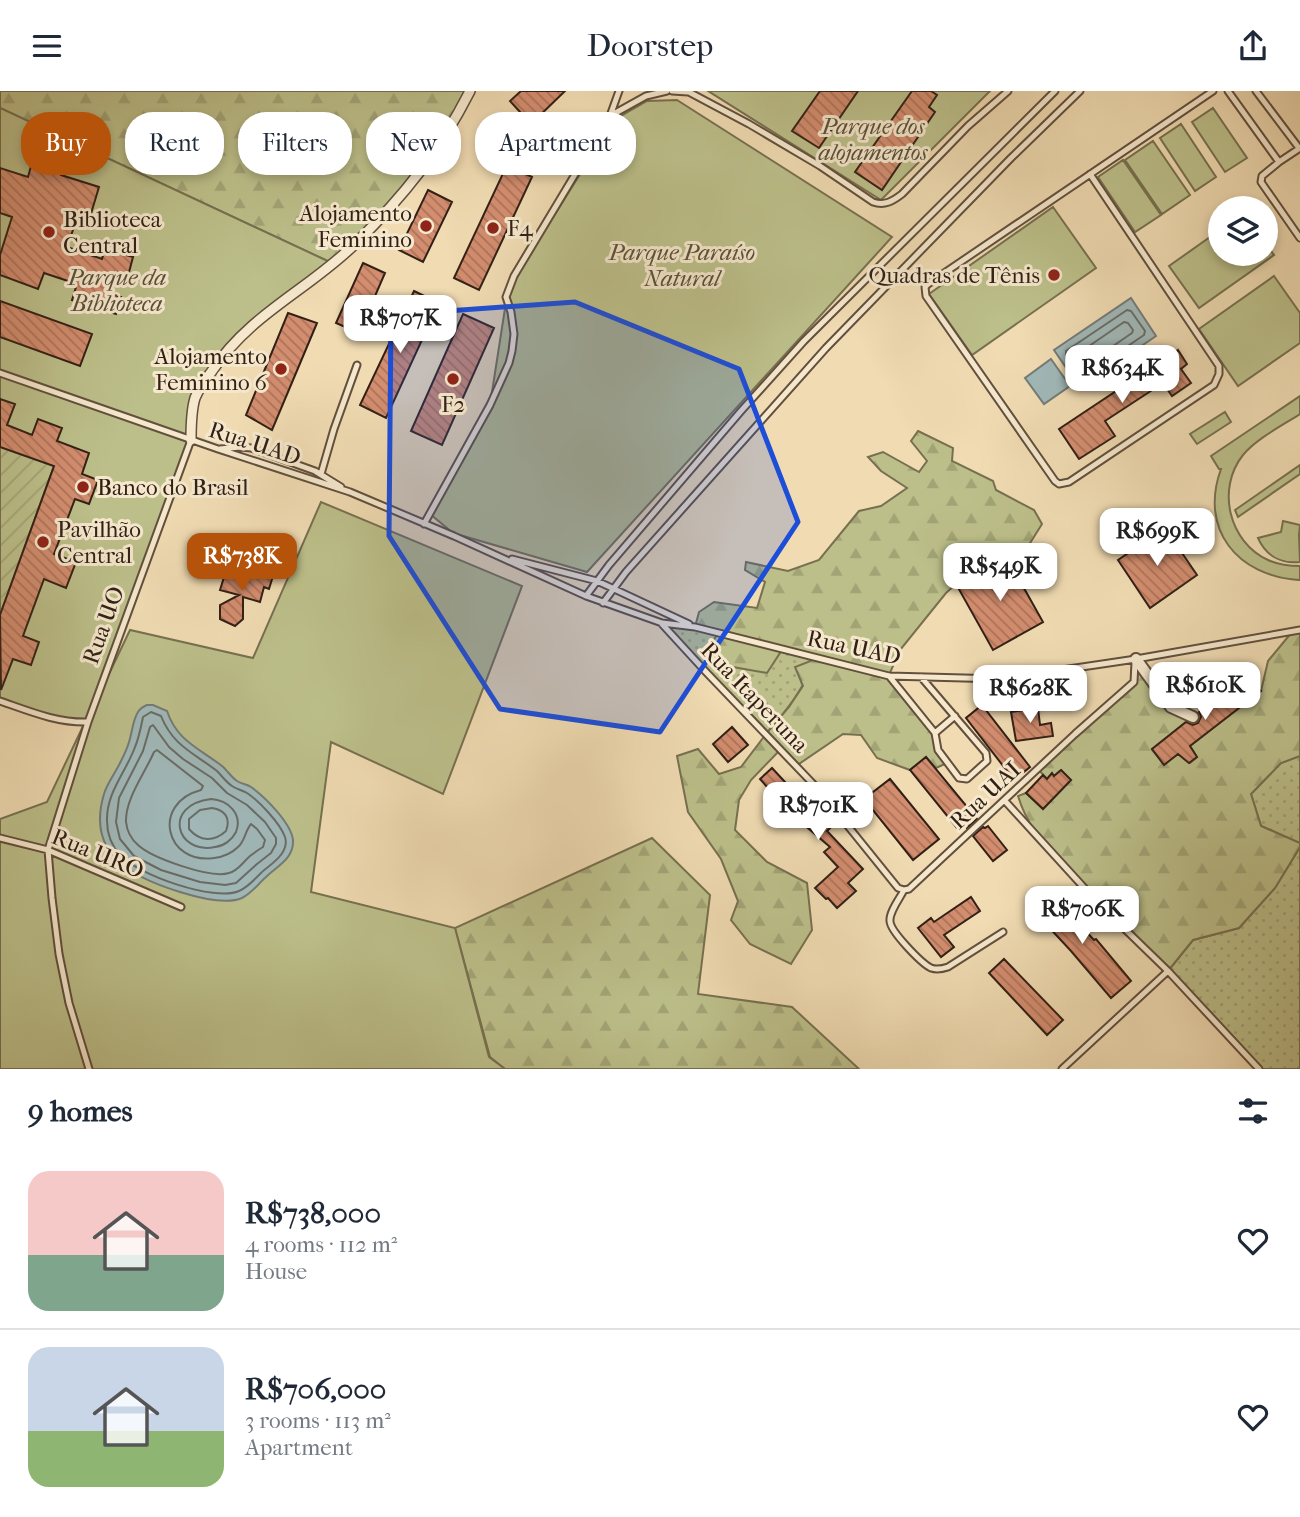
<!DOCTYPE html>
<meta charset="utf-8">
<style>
body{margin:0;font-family:"IM FELL French Canon",serif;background:#f6f6f7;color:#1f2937;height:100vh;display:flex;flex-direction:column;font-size:26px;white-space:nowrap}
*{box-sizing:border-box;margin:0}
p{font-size:23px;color:#747a83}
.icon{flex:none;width:38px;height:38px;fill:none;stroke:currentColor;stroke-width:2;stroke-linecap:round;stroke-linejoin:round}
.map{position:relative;height:978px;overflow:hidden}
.side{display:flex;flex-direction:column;background:#fff;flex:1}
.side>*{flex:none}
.banner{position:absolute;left:21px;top:21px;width:700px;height:63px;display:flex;gap:14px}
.fabs{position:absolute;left:1208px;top:105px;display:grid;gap:14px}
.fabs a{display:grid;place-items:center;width:70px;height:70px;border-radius:50%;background:#fff;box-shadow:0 4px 10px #0003;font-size:35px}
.price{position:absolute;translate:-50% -60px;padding:0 16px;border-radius:14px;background:#fff;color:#222;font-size:23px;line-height:46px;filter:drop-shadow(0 2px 4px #0008)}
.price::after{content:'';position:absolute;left:50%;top:42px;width:21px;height:16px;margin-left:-10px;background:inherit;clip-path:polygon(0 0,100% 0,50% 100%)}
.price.active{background:#b45309;color:#fff}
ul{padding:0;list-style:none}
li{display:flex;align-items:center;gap:21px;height:175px;padding:0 28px}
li+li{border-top:2px solid #e0e1e3}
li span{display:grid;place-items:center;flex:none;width:196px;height:140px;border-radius:21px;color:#555}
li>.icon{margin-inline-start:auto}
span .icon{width:84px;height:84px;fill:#fffc;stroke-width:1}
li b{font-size:30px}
h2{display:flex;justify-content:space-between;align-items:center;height:84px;padding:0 28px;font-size:30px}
.chip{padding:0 24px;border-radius:28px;background:#fff;box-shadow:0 4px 10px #0003;font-size:24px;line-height:63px}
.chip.active{background:#b45309;color:#fff}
header{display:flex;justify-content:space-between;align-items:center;height:91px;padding:0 28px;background:#fff;font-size:32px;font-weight:600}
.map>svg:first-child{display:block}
.grass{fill:url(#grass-dots);stroke:#777050;stroke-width:2}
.forest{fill:url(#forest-firs);stroke:#777050;stroke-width:2}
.park{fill:#bcbf8a;stroke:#777050;stroke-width:2}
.garden{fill:url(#garden-furrows);stroke:#777050;stroke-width:2}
.water{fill:#a0b8b8;stroke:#747b77;stroke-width:2}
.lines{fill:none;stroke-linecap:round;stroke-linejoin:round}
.shore{stroke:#696c67;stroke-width:2}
.building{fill:url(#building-back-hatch);stroke:#322016;stroke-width:2}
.service-casing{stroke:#624f3d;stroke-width:9}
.pedestrian-casing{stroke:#624f3d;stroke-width:12}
.minor-casing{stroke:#624f3d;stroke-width:14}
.service{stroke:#f5e8cd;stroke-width:5}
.pedestrian{stroke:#f5e8cd;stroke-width:9}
.minor{stroke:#f5e8cd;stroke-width:10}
.marked{fill:#1d4ed8;fill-opacity:0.2;stroke:#1d4ed8;stroke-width:5;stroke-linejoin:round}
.poi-dot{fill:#8f2418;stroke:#f5e8cd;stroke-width:2.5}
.labels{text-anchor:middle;stroke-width:6;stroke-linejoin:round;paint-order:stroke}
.park-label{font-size:23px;font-style:italic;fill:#5b5039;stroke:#f5e8cd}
.poi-label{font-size:23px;fill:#322016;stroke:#f5e8cd;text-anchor:start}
.street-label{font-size:23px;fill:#322016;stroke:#f5e8cd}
</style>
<header><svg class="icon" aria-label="menu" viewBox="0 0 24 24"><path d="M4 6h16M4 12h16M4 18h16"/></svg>Doorstep<svg class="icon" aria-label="share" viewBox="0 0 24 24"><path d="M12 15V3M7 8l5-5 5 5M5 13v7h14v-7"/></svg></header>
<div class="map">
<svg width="1300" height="978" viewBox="0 0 1300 978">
<defs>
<pattern id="grass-dots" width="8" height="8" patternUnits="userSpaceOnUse" patternTransform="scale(1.75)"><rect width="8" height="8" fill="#bcbf8a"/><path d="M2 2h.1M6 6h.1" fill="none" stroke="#a2a476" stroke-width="1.8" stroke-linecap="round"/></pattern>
<pattern id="forest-firs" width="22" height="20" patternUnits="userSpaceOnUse" patternTransform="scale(1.75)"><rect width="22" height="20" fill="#bcbf8a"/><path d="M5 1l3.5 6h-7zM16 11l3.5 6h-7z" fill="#a2a476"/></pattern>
<pattern id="garden-furrows" width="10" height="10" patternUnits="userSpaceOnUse" patternTransform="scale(1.75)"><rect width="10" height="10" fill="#bcbf8a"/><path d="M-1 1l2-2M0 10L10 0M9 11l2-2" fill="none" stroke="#a2a476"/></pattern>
<pattern id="building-back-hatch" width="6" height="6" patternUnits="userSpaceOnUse" patternTransform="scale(1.75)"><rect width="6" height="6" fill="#d38d6f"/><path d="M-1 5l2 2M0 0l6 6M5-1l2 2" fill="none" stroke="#ac735a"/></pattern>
</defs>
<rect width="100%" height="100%" fill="#f0dbb2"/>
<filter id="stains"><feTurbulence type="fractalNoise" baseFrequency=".00286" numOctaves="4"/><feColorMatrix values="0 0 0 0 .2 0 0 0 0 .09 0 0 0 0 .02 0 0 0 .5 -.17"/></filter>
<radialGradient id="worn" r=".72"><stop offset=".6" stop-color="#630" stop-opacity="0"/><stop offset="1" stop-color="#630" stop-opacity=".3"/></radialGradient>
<path class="grass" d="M662,532L695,536L817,567C802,599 789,617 766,643Z
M1300,665V752L1261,735L1251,703L1281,672Z
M1300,756V978H1259L1168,880L1193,849L1239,837L1275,797Z"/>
<path class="forest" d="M0,0H465L428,71L334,173L0,17Z
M918,340L953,357L952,370L993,390L996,399L1034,419L1042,433L1027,457L1006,465L956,493L946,502L900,559L889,584L935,642L936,655L947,672L936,677L926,666L910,679L877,667L861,644L843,643L796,675L780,659L751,689L739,709L735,739L767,771L807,792L812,839L791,873L750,853L731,829L738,810L721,768L688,721L677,665L698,658L719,683L741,676L766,643L789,616L803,595L795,576L816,568L782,559L767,582L716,573L708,559L718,542L695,536L699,521L714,511L757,517L765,491L745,479L746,471L788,480L819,469L859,420L881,415L907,397L881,380L868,366L883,361L919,381L927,370L911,350Z
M1300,539V665L1281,672L1251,703L1261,735L1300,752V756L1275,797L1239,837L1193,849L1168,880C1134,847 1100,814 1069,779C1046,754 1028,738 1018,705L1026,702L1043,718L1071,689L1061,679L1054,685L1052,683L1047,688L1038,678L1134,591L1136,568L1171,616L1193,626L1152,659L1164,673L1178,663L1190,672L1197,666L1190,655L1261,600L1268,570L1292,541Z
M652,747L710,804L698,903L792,916L859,978H505L490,966L455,837Z"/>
<path class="park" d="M708,0H990L881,109Z
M677,9L892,146L587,481L453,442L430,423L490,314L508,198L614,29L647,10Z
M0,17L334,173L225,262L196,306L191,349L98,606L130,539L253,567L321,411L522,495L443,703L331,651L311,801L455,837L489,966L505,978H0V728L47,711L85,631H70L0,610Z
M1213,17L1247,67L1225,81L1192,31Z
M1181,33L1216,86L1195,100L1160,47Z
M1153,50L1190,104L1162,123L1125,69Z
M1123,69L1161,124L1135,141L1098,86Z
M1053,116L1096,177L972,264L929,203Z
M1220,139V163H1265V152L1274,164L1199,217L1169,175Z
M1274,185L1300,222V252L1238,295L1199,238Z
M1300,305V323C1283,334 1256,348 1243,364C1216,398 1229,451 1268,469C1279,474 1289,475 1300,475V489H1299C1237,485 1199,438 1221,378H1219L1211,365Z
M1225,321L1231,331L1197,353L1190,343Z
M1300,374V383L1238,426L1235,419Z
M1283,430L1300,434L1299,444L1300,471C1281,473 1266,465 1258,447L1281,441Z"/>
<path class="garden" d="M0,356L54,375L0,524Z"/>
<path class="water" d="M1131,207L1156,245L1080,297L1054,259Z
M1051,268L1070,295L1044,313L1025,287Z
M147,614H153L167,620C177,650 199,657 222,675C227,679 231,686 237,690C241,693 247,693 251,696C265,706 291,732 293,749C294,768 277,775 266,786C258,793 252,802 242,807C226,814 196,806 180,801C131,786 86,763 104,703C107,692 116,681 121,670C124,664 127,658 129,651C132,642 133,628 138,621C140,617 143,616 147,614Z"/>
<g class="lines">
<path class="shore" d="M1127,219L1131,220L1145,240L1144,244L1084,285H1081L1066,264V260Z
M1124,231L1128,232L1133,239L1132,242L1087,273L1082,272L1078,265L1079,262Z
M151,621L161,625C173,655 194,662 217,680C222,685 226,691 232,695C236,698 242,699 247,702C259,710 280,732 285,746C289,759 277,769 268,776C258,783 251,795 239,800C215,811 138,784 120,764C112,755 107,743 107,730C106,702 126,681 135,656C139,647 141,636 143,626Z
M153,634L169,656L183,668L212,687L227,702L247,714L265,731L276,747V753L271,762L257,773L236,792L225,794L200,791L161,779L134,765L120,748L116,731L119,707L143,660L150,636Z
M157,659L203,695L201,699C151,712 165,774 214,767C223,766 231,763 238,756C245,750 245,740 251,733L257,738L265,749L263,756C258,759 254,762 250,765C243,771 238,780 229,782C211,788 152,767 138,754C131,748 127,740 126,731C125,708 145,682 154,661Z
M211,708C228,709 243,723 236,741C232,749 224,755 215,756C176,764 162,714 211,708Z
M212,717C225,719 231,727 226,740C214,751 200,751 189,738V728L200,719Z"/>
</g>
<path class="building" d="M521,0H565L531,33L510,10Z
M820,0H858L819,57L792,40Z
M912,0H931L937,4L929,16L935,21L882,99L855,81Z
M35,61L65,70L61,84L99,96L90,126L79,122L67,156L102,168L105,158L133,166L128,185L115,181L108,202L121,206L116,223L72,209L77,193L44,182L38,198L0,184V164L12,126L0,122V77L28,86Z
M507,74L532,86L479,199L454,187Z
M428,99L452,111L423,171L399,159Z
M363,172L385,182L359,242L336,232Z
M414,200L439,212L386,327L360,314Z
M0,210L92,243L80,275L0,246Z
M288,222L317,232L272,339L246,324Z
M463,223L494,237L442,354L411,340Z
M1178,259L1187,273L1181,278L1191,292L1172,305L1163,292L1105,330L1115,345L1079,368L1059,338Z
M0,308L15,313L7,334L32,344L38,328L62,337L57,350L89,362L82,383L98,389L89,413L75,408L54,463L76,471L66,497L44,488L23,545L39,551L31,574L13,568L1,599L0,524L54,375L0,356Z
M1165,437L1197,484L1150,517L1118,469Z
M1006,465L1043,531L993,559L956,493Z
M241,475L273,485L269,498L264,496L260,511L243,506V528L235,535L220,528V514L239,504L220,499L225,483L238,487Z
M1244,586L1261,600L1190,655L1197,666L1189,672L1178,663L1164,674L1152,658L1186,631L1193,634L1198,632L1201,626L1199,621Z
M982,614L1030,676L1014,689L966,627Z
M1038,617L1040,634L1051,632L1053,645L1016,650L1011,621Z
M732,636L748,654L728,671L713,653Z
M926,666L977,728L967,737L963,732L957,737L910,679Z
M772,677L798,705L796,707L830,737L827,740L863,778L848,792L856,800L837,817L828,807L826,808L815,797L838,776L824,761L830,756L788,720L760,688Z
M1061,679L1071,689L1043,718L1026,702L1043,684L1047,688L1052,682L1054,685Z
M890,688L939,748L913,769L864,708Z
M988,735L1007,759L993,770L973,745L983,736L985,737Z
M1049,801L1094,849L1096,848L1131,890L1111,907L1071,860L1032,818Z
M971,806L980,820L944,844L954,856L941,866L918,837L931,827L934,831Z
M1004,868L1063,929L1047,944L989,882Z"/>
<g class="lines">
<g class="service-casing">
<path id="service" d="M672,0L688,1
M687,0L749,33L820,75L873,111C885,115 893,110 902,103L968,35L1008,0
M1228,0L1279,71
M1256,0L1299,57
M610,25L646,5L667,0
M1300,57L1279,71L1262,85L1261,91L1300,147
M1090,83L1219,275V283L1214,294L1069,391L1059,393L1055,390L926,205L925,196L928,193L1213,0
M0,282L218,358L350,401L454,445L586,505L662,532L695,536L889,585L1001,588L1136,568L1300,539
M220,358L240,356L251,357L315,380L341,396
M321,383L334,338L357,274
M424,433L490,314L509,272L512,260L514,243L511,221L506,206L514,185L610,25L619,0
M512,468L597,490L689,533
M586,505L609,474L741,320L804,250L1055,0
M603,512L626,481L826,257L1011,67L1080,0
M662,533L706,581L818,698L898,797L904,799
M889,585L935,642L938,659L959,687L967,688L987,670L986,662L921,586
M0,610C29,620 57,632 88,631
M935,642L955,625
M1005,710L1098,812L1168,880L1259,978
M0,747L48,759L181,816
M904,799L909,798L1075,643L1134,591L1135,571
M904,799C900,807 889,821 890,830C890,840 921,872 931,877C937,879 942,878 948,876L1003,841
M89,978L69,912L59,863L52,807L48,759L88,631L191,349
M1062,978L1168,880"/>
</g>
<g class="pedestrian-casing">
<path id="pedestrian" d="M191,349C191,335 191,320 195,307C199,297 206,288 212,280C250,223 308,199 355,153C404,105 439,61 470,0"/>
</g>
<g class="minor-casing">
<path id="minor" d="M1136,568L1171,616L1193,626"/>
</g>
<use href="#service" class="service"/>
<use href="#pedestrian" class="pedestrian"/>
<use href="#minor" class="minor"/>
</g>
<path class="marked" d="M575,211L739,278L798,431L660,641L500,618L389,445L391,224Z"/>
<g class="poi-dot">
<circle cx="426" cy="135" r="7"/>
<circle cx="493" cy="137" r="7"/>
<circle cx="49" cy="141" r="7"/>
<circle cx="1054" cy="184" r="7"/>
<circle cx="281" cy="278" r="7"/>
<circle cx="453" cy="288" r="7"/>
<circle cx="83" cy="396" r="7"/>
<circle cx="43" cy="451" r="7"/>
</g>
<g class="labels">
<g class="park-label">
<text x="873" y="43">Parque dos<tspan x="873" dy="26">alojamentos</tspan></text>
<text x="682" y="169">Parque Paraíso<tspan x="682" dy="26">Natural</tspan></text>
<text x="117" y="194">Parque da<tspan x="117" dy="26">Biblioteca</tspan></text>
</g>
<g class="poi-label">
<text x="412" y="130" text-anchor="end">Alojamento<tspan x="412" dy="26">Feminino</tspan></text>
<text x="63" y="136">Biblioteca<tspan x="63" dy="26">Central</tspan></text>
<text x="507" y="145">F4</text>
<text x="1040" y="192" text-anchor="end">Quadras de Tênis</text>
<text x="267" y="273" text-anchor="end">Alojamento<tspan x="267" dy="26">Feminino 6</tspan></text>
<text x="453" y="321" text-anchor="middle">F2</text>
<text x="97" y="404">Banco do Brasil</text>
<text x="57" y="446">Pavilhão<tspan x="57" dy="26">Central</tspan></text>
</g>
<g class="street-label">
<text transform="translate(255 352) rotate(18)" y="8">Rua UAD</text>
<text transform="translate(103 534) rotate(-70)" y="8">Rua UO</text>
<text transform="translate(854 556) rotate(12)" y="8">Rua UAD</text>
<text transform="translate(755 606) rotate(46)" y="8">Rua Itaperuna</text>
<text transform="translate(985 704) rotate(-43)" y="8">Rua UAI</text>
<text transform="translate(98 762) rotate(22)" y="8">Rua URO</text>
</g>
</g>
<rect width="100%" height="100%" filter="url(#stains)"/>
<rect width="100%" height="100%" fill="url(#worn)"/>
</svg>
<div class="fabs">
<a><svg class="icon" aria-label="layers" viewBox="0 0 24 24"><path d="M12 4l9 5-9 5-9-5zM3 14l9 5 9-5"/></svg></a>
</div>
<b class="price" style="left:400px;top:264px">R$707K</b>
<b class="price" style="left:1122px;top:314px">R$634K</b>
<b class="price" style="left:1157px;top:477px">R$699K</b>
<b class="price active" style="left:242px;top:502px">R$738K</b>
<b class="price" style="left:1000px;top:512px">R$549K</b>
<b class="price" style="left:1205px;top:631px">R$610K</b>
<b class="price" style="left:1030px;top:634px">R$628K</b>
<b class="price" style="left:818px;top:751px">R$701K</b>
<b class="price" style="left:1082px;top:855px">R$706K</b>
<div class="banner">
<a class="chip active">Buy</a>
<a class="chip">Rent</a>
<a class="chip">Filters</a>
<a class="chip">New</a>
<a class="chip">Apartment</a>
</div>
</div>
<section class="side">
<h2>9 homes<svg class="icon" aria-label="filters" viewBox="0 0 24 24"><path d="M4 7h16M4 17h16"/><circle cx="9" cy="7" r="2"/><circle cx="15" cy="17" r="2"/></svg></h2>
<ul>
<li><span style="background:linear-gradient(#f6c9c9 60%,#7fa58c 0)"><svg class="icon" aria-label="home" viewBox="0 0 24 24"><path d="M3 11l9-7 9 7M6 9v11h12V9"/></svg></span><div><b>R$738,000</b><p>4 rooms · 112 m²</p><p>House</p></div><svg class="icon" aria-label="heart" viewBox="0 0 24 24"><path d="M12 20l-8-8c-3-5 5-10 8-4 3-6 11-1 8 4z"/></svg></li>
<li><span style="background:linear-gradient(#c9d6e8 60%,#8fb573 0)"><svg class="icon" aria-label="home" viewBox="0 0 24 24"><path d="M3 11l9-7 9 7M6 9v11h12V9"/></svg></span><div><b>R$706,000</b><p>3 rooms · 113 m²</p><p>Apartment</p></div><svg class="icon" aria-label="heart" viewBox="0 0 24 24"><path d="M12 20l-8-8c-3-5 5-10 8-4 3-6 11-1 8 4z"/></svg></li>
</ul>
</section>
